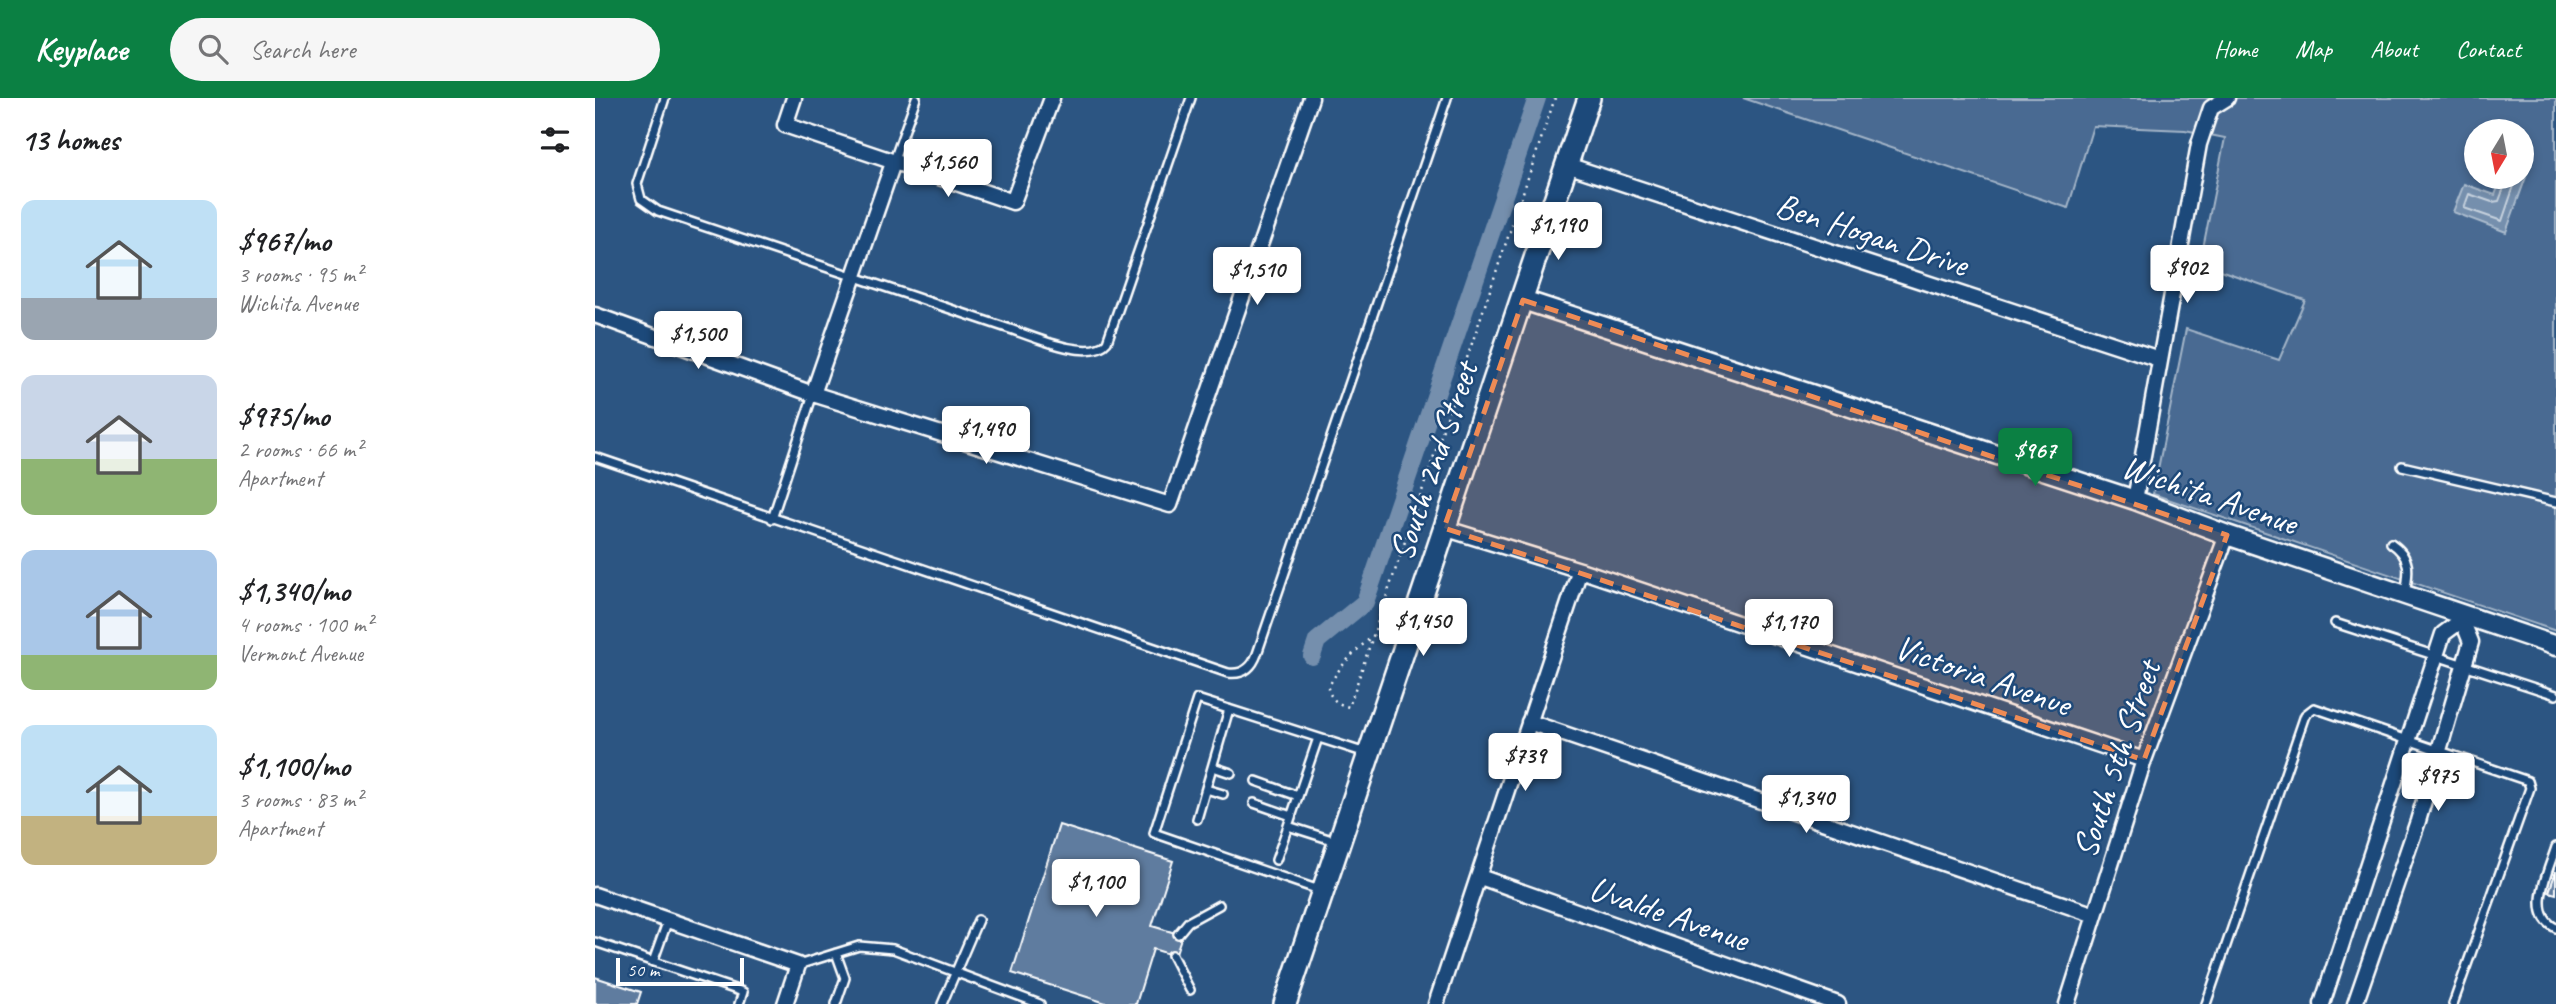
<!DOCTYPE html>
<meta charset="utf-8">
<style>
body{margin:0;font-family:Caveat,sans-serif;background:#f6f6f6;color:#202124;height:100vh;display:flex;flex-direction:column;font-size:26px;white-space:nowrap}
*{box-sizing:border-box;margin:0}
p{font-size:23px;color:#757577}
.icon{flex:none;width:38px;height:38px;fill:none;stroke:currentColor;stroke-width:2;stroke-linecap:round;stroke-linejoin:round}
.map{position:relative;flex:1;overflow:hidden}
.side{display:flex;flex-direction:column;background:#fff;width:595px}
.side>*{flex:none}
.needle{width:46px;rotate:190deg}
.tools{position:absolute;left:1869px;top:21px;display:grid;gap:14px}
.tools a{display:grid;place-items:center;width:70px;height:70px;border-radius:50%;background:#fff;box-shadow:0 4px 10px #0003;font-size:35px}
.scale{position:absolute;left:21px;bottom:18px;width:128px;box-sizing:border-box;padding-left:7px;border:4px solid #fff;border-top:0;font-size:19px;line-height:24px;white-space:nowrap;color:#fff;-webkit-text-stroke:5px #1f4a7a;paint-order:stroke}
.price{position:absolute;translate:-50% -60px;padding:0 16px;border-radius:7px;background:#fff;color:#222;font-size:23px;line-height:46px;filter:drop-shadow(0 2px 4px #0008)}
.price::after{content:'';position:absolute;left:50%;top:42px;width:21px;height:16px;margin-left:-10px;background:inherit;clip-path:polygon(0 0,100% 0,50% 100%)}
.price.on{background:#0b8043;color:#fff}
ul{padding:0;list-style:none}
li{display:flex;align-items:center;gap:21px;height:175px;padding:0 21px}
li span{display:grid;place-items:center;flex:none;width:196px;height:140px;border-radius:14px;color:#555}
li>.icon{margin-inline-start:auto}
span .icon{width:84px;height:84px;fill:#fffc;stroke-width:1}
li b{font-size:30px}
h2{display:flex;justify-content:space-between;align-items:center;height:84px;padding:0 21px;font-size:30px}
header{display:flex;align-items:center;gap:42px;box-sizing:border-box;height:98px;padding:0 35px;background:#0b8043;color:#fff}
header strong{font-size:33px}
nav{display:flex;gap:38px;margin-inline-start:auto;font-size:24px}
.search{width:490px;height:63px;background:#f6f6f6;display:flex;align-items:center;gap:18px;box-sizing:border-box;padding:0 24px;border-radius:38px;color:#757577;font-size:26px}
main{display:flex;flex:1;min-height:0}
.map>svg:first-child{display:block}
.green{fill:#486b92;stroke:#a4b5c8;stroke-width:2;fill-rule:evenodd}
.water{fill:#748fad;stroke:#acbcce;stroke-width:2}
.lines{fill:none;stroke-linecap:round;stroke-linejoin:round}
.shore{stroke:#c7d2de;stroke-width:2}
.canal{stroke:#748fad;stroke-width:18}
.building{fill:#5e7c9f;stroke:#fff;stroke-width:2}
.service-casing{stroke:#fff;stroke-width:12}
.minor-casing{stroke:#fff;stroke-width:19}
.tertiary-casing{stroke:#fff;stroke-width:23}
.secondary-casing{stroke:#fff;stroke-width:26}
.path{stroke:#fff;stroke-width:2.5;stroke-dasharray:2 5;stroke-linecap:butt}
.service{stroke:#1f4a7a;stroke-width:7}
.minor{stroke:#1f4a7a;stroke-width:14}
.tertiary{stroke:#1f4a7a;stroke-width:18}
.secondary{stroke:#1f4a7a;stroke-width:21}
.marked{fill:#ef8b55;fill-opacity:0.2;stroke:#ef8b55;stroke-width:5;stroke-dasharray:14 9;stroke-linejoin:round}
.labels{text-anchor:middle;stroke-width:5;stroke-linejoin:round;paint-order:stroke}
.street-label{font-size:35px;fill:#fff;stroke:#1f4a7a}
</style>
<header>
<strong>Keyplace</strong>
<div class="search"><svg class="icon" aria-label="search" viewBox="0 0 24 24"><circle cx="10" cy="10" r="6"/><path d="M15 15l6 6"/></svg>Search here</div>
<nav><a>Home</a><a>Map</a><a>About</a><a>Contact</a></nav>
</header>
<main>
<section class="side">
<h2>13 homes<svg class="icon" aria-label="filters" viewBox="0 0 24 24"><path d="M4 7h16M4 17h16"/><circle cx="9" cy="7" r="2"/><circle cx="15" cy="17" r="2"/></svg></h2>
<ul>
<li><span style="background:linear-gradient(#bfe0f5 70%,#9aa5b1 0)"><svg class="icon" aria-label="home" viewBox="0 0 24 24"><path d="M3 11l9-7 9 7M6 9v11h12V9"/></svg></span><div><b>$967/mo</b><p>3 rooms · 95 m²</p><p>Wichita Avenue</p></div></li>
<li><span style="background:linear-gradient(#c9d6e8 60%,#8fb573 0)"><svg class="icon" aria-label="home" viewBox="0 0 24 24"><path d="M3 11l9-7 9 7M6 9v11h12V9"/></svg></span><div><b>$975/mo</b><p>2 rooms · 66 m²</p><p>Apartment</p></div></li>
<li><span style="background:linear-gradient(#a9c7e8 75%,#8fb573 0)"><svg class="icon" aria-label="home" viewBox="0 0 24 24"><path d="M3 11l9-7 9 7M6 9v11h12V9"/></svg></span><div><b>$1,340/mo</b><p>4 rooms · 100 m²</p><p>Vermont Avenue</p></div></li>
<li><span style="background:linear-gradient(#bfe0f5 65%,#c2b280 0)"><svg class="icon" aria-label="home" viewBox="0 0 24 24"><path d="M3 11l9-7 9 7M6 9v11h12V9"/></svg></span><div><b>$1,100/mo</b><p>3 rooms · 83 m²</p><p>Apartment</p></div></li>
</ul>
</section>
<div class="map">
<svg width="1961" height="906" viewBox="0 0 1961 906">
<rect width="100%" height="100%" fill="#2c5582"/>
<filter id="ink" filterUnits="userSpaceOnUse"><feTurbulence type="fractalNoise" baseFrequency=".0143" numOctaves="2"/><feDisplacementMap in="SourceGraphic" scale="14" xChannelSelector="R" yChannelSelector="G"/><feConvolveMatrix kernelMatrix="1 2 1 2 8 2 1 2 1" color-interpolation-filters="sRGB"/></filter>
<g filter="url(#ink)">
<path class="green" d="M1148,0H1961V533L1558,396L1591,231L1684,262L1710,202L1605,165L1630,40L1590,32L1498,28L1473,110ZM1881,33H1927V79H1881Z"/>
<path class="water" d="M1927,74L1932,76L1911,134L1858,114L1869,86L1900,97L1907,79H1927Z"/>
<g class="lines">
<path class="shore" d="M1913,79L1904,103L1897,104L1874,96L1869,110L1907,123L1922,79"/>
<path class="canal" d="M717,558L722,543L770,504L942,0"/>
</g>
<path class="building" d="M464,727L578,763L557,828L587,837L580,858L558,851L541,906H514L417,875Z
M1961,773V796L1954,794Z
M0,879L46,894L42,906H0Z"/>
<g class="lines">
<g class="service-casing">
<path id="service" d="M70,0L42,86L46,101L63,113L412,230C434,237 495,265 512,244L596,0
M298,65L321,0
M0,359L633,575C648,577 657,570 662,556L852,0
M1807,368L1961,404
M177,421L218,296
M1796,445C1817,459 1814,474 1810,496
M1740,525L1961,597
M723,640L693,728L743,744
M618,669L636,675
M661,683L703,698
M611,691L628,696
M659,705L696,718
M602,721L634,611
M1961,749C1954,772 1931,816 1961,830
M681,762L693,728
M727,793L559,735L602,601L771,655
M583,836L593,824L624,807
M0,844L148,894L144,906
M577,857L595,892
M58,864L73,822
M203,867L264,848L298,851L445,906
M241,906L250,880L241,855
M347,906L383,822
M1611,906L1710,617L1719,610L1933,683L1935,690L1858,906"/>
</g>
<g class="minor-casing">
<path id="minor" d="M199,0L190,27L418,104L457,0
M972,67L1564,261
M0,217L218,296L575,407L716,0
M218,296L298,65
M1540,402L1604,46L1616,10L1632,0
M849,430L985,472L1549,662
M934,624L1500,817
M885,779L1243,906
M0,797L203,867L190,906
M841,906L985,472
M1472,906L1549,662L1632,437
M1727,906L1848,536L1867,522L1876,544L1823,723L1760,906"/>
</g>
<g class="tertiary-casing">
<path id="tertiary" d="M928,202L1540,402L1632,437L1961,548"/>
</g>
<g class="secondary-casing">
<path id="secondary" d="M690,906L994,0"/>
</g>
<path class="path" d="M779,537C760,553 744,568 733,590C736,602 743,606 754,609L960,0"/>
<use href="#service" class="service"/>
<use href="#minor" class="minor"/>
<use href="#tertiary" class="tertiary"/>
<use href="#secondary" class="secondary"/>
</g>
</g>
<path class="marked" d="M928,202L1632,437L1549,662L849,430Z"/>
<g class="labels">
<g class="street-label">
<text transform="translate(1277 136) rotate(18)" y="12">Ben Hogan Drive</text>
<text transform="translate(838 363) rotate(-71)" y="12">South 2nd Street</text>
<text transform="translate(1615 396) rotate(19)" y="12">Wichita Avenue</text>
<text transform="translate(1388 577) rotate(19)" y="12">Victoria Avenue</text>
<text transform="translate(1521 661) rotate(-71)" y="12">South 5th Street</text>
<text transform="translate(1074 815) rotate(19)" y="12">Uvalde Avenue</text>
</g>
</g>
</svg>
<div class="tools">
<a><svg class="needle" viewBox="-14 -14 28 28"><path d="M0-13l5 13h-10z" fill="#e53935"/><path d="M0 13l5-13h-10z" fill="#757577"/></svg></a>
</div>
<div class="scale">50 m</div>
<b class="price" style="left:353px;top:101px">$1,560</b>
<b class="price" style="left:963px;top:164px">$1,190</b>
<b class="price" style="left:1592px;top:207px">$902</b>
<b class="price" style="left:662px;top:209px">$1,510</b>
<b class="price" style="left:103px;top:273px">$1,500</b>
<b class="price" style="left:391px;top:368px">$1,490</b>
<b class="price on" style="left:1440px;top:390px">$967</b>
<b class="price" style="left:828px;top:560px">$1,450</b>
<b class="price" style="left:1194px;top:561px">$1,170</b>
<b class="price" style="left:930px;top:695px">$739</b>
<b class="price" style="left:1843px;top:715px">$975</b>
<b class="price" style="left:1211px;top:737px">$1,340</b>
<b class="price" style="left:501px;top:821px">$1,100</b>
</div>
</main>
